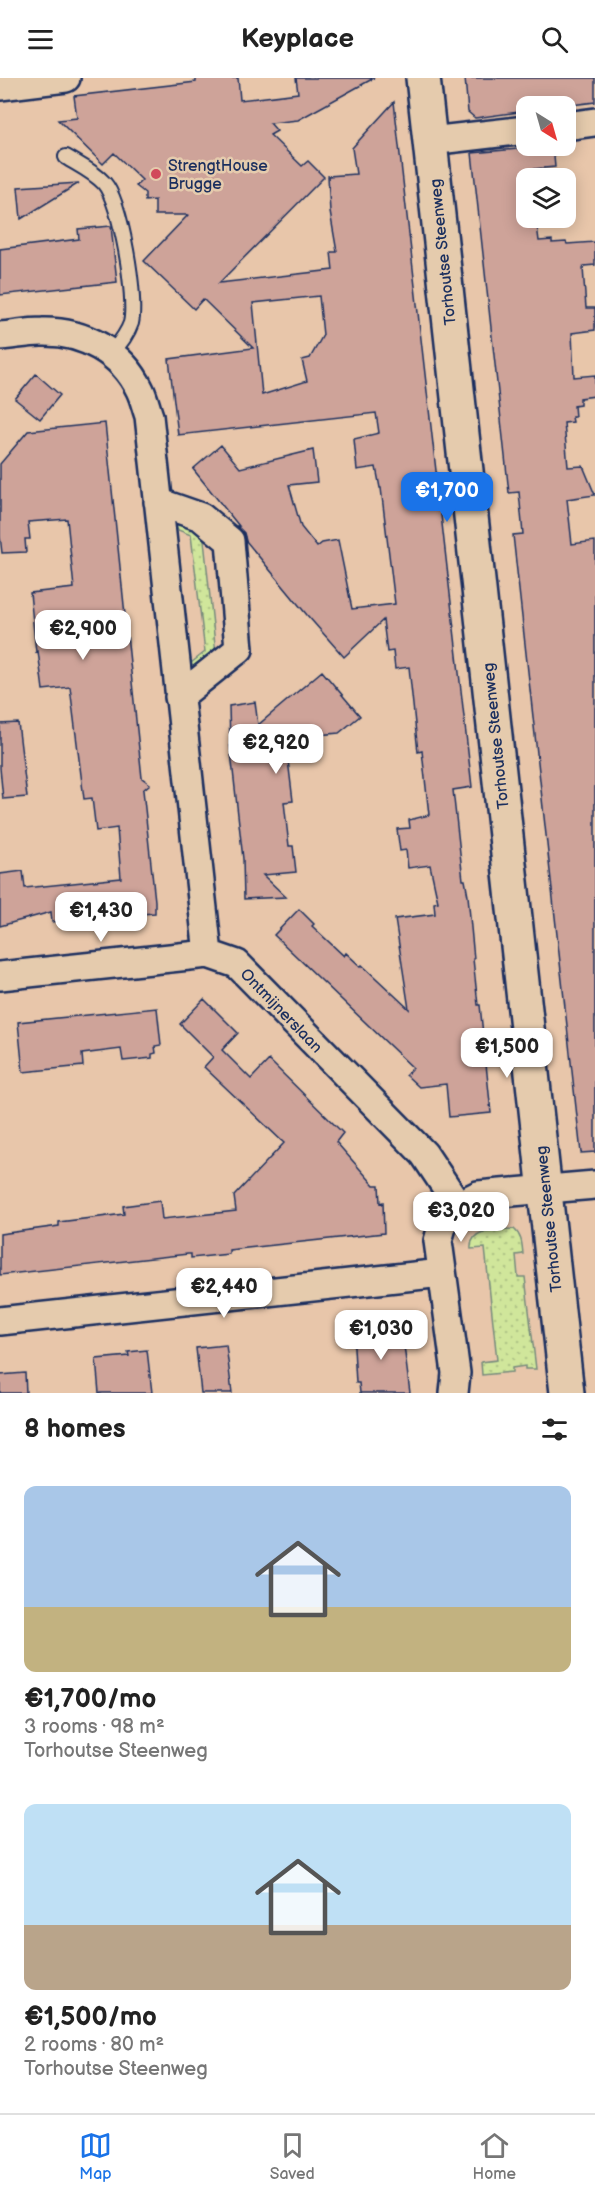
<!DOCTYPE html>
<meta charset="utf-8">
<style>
body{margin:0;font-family:"Balsamiq Sans",sans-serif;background:#f6f6f6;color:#222;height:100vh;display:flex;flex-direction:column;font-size:22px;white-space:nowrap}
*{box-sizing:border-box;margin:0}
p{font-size:20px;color:#767676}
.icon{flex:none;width:33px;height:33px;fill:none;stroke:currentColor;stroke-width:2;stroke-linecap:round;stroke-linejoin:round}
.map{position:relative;height:1315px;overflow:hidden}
.drawer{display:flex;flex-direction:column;background:#fff;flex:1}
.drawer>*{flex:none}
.needle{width:39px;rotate:143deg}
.buttons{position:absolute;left:516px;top:18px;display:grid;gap:12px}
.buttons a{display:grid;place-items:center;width:60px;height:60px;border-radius:12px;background:#fff;box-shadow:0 3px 15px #0003;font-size:30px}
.price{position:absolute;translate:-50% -51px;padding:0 14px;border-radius:12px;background:#fff;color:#222;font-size:20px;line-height:39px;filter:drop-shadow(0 2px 3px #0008)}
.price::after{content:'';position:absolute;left:50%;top:36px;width:18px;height:14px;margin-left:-9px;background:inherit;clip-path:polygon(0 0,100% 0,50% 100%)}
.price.selected{background:#1a73e8;color:#fff}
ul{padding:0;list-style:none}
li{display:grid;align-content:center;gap:12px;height:318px;padding:0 24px}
li span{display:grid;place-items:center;height:186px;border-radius:12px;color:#555}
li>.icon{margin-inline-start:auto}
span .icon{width:108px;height:108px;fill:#fffc;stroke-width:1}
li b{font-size:26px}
h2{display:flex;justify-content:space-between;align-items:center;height:72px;padding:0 24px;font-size:26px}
header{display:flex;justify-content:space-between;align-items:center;height:78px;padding:0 24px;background:#fff;font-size:27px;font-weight:600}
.tabs{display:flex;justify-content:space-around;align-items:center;height:84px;border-top:2px solid #e0e0e0;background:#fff;font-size:16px;color:#767676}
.tabs a{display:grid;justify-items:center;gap:3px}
.tabs .selected{color:#1a73e8}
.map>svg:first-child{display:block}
.grass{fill:url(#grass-dots);stroke:#768a7c;stroke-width:1.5}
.building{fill:#cea399;stroke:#1b2f5e;stroke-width:1.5;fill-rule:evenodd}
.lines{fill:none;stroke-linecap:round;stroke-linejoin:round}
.service-casing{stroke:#1b2f5e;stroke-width:18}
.minor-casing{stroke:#1b2f5e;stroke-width:32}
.secondary-casing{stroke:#1b2f5e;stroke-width:38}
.service{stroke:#e5cbad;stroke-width:14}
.minor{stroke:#e5cbad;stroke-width:27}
.secondary{stroke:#e5cbad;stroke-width:33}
.poi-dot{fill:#d1495b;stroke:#e5cbad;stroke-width:2}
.labels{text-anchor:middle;stroke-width:5;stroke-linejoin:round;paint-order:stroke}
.poi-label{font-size:16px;fill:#1b2f5e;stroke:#e5cbad;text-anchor:start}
.street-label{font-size:16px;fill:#1b2f5e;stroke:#e5cbad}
</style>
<header><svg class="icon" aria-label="menu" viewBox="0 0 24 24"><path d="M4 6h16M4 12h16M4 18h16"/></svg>Keyplace<svg class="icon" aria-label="search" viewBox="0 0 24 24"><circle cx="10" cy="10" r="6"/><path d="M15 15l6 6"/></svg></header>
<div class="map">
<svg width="595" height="1315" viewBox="0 0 595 1315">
<defs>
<pattern id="grass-dots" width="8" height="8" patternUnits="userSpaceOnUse" patternTransform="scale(1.5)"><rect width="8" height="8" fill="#d0e69b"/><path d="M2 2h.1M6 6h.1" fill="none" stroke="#b2c688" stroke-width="1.8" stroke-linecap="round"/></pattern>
</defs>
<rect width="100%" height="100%" fill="#e8c6aa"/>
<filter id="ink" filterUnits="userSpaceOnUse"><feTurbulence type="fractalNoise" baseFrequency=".0167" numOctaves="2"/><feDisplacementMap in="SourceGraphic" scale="12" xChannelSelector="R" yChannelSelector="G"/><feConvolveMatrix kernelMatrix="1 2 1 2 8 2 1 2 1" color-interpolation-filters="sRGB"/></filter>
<g filter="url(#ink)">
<path class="grass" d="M175,444L203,453L216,576L193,593L191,585L205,574L191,457L178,452Z
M514,1151C522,1158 522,1166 523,1176L516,1177L518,1199H525L536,1291H525V1288L512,1290V1294L482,1297L481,1284L497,1282L485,1170L471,1171C469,1149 499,1152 514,1151Z"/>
<path class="building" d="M196,0H238L240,22L298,15L296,0H374L298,42L270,45L277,53L270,57L302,88L308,83L324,99L219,205L333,192L331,174H337L330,134L328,98L356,96L352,70L394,24L472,709L453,712L463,802H465L468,818L474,881H473L478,927H480L491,1035L449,1039L446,1006L419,1009L406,997L413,990L274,857L299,831L314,846L312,848L344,878L346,875L361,889L362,887L409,931L395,841L435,836L434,825L438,824L430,787L408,790L406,772L400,773L397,751L410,750L409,742L429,737L422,673L418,674L409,589L395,591L393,573L387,574L383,542L344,579L307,537L246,463L244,455L237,448H239L193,391L221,367L240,390L313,372L317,404L289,407L301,449L317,469L322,465L338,462L352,531L395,526L381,410H380L376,389L357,392L354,361L379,355L376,335L178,357L169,281L253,270L203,221L194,231L144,183L188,137H155V122L145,123V115L136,108L142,102L114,75L103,86L58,42L77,40L74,18L196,4ZM319,218L323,257L310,280L302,282L307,303L262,317L253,225Z
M465,0H595V24L563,28H526V33L475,40L468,34Z
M553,68L555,89L534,91L535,100H526V140H536L539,163L552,162V165L566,164L567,166L595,164V187L584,188L583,190L586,230H595V252L572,255L574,299L595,297V318L580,320V327L574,328L575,339H572L573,344L564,345L568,389L583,388L595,417L567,421L572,466L595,463V1074L581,1075L513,457L523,456L519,414L509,415L472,75Z
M79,105L21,141L18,109Z
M111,148L117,204L0,217V171L79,161L78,151Z
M36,296L60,317L40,341L15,321Z
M105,345L142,700L150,706L143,712L155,823V835L95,839V841L73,844V841L52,844L51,834L0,848V796L23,793L25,810L121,800L117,750L96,753L92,720L84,721L70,609L43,612L38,573L36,574L30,515L74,510L67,441L28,444L30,461H25L26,474L2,475L0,458V386L28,353Z
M322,593L360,638L339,655L288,660L290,682H288L293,723L284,724L289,768H293L296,794L263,797L286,819L244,821L243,781L230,666L229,628L255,624L258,647Z
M18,645L27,719L3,721L0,690V646Z
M204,921L238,955L222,972L251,1001L269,982L343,1055L336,1064L374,1107H379L380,1125L383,1124L384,1155L229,1172V1176L191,1180V1176H188L0,1197V1156L59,1148V1144L124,1136L123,1128L160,1123L162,1141L236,1133L234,1118L284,1065L204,989L213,979L180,946Z
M157,930L161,967L155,968L156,975L152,976V980L123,983L121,971L82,976L83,988L23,994L18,944Z
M387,1248V1253L402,1252L410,1315H360L359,1305H356L353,1252Z
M226,1267L232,1315H201L196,1270Z
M147,1272L152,1315H99L96,1281L129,1278L128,1274Z
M25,1295L26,1315H0V1297Z"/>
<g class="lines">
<g class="service-casing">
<path id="service" d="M66,79C79,87 94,94 104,105C121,124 137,220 131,245C127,257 119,266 111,276"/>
</g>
<g class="minor-casing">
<path id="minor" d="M0,8L66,0
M566,48L595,44
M430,63L526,52
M0,258C14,257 28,254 42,254C83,253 122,274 140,312C144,320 146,330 149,338L208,876
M158,424L201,439L230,463L239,571L179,619
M0,898L208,876L237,886L424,1076L458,1127
M0,1243L442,1195
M454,1315L456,1295L438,1163L444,1142L458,1127L478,1117L595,1107"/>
</g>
<g class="secondary-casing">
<path id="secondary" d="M423,0L567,1315"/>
</g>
<use href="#service" class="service"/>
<use href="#minor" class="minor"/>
<use href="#secondary" class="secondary"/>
</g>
</g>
<circle class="poi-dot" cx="156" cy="96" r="6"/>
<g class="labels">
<g class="poi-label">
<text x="168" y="93">StrengtHouse<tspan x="168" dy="18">Brugge</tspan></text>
</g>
<g class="street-label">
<text transform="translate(442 174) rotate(-96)" y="6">Torhoutse Steenweg</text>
<text transform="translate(495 658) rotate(-96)" y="6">Torhoutse Steenweg</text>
<text transform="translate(282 932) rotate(46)" y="6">Ontmijnerslaan</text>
<text transform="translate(548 1141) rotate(-96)" y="6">Torhoutse Steenweg</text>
</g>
</g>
</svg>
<div class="buttons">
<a><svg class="needle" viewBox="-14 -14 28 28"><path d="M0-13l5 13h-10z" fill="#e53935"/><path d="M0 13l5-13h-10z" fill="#767676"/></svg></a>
<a><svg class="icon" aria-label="layers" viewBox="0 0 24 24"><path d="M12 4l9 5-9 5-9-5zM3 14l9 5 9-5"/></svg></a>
</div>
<b class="price selected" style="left:447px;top:445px">€1,700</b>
<b class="price" style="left:83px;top:583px">€2,900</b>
<b class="price" style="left:276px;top:697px">€2,920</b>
<b class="price" style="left:101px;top:865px">€1,430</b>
<b class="price" style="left:507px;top:1001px">€1,500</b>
<b class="price" style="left:461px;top:1165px">€3,020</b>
<b class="price" style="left:224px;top:1241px">€2,440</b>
<b class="price" style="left:381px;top:1283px">€1,030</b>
</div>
<section class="drawer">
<h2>8 homes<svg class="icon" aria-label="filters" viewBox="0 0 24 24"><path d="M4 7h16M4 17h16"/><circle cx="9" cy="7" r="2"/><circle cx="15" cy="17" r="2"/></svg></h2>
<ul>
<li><span style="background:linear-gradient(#a9c7e8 65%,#c2b280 0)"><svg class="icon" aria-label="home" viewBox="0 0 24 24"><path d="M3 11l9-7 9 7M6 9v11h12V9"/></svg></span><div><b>€1,700/mo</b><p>3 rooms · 98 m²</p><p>Torhoutse Steenweg</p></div></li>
<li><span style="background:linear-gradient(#bfe0f5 65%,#b9a48a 0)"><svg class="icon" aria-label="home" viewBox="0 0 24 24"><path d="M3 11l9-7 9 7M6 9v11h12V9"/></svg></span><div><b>€1,500/mo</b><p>2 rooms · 80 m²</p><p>Torhoutse Steenweg</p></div></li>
</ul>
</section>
<nav class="tabs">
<a class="selected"><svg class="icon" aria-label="map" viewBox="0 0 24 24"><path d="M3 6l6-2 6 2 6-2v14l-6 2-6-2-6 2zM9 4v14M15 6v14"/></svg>Map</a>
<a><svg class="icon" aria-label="saved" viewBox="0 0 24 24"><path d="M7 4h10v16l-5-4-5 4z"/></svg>Saved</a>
<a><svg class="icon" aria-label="home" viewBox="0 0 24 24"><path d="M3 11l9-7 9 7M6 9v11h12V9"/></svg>Home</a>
</nav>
